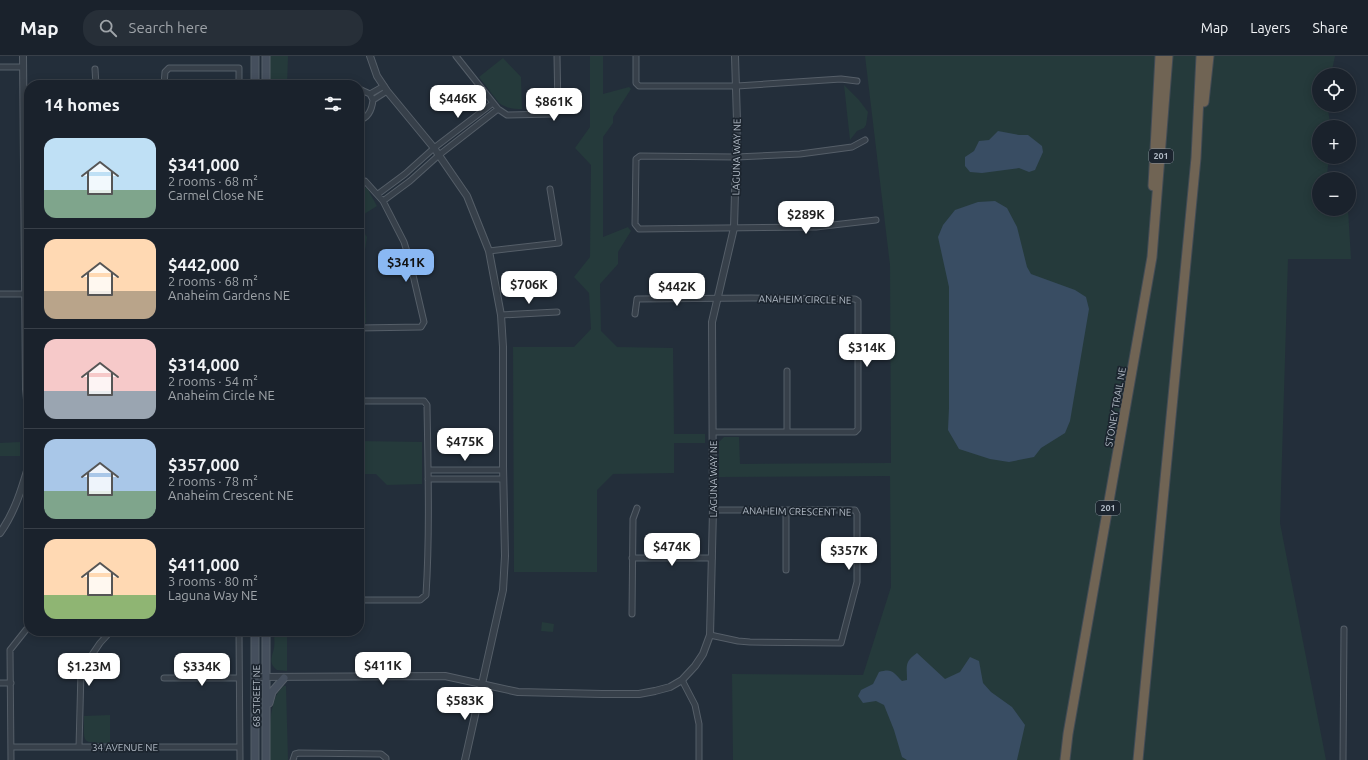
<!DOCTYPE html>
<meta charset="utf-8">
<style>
body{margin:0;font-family:Ubuntu,sans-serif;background:#272f38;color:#f1f3f6;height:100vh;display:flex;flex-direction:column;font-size:15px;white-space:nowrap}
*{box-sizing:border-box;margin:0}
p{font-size:13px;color:#9fa4a9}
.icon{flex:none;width:22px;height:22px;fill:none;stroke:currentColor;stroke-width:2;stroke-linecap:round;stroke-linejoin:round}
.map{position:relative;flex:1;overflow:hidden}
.details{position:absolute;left:24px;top:24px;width:340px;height:556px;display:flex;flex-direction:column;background:#1a222c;border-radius:16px;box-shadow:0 2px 10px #0003,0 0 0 1px #383f48}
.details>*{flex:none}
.fabs{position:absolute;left:1312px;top:12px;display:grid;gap:8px}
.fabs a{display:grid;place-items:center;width:44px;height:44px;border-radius:50%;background:#1a222c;box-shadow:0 2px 10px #0003,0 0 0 1px #383f48;font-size:20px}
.price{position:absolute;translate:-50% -34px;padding:0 9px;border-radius:8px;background:#fff;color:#222;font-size:13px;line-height:26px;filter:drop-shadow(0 1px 2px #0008)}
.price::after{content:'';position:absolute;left:50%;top:24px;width:12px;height:9px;margin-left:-6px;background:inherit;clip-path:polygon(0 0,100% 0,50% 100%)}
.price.on{background:#8ab8f3;color:#111}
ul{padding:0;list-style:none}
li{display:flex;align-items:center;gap:12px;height:100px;padding:0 20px}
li+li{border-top:1px solid #383f48}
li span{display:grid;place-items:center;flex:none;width:112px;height:80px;border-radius:12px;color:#555}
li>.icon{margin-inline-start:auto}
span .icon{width:48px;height:48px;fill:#fffc;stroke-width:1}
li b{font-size:17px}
h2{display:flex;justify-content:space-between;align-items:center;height:48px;padding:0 20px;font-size:17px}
header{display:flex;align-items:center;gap:24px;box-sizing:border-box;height:56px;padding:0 20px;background:#1a222c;border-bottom:1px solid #383f48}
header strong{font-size:19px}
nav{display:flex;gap:22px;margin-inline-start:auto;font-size:14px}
.search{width:280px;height:36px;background:#272f38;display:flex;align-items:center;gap:10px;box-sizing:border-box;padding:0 14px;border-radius:16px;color:#9fa4a9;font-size:15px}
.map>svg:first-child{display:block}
.green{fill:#253a3b}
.water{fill:#394d63}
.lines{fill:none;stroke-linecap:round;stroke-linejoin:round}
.minor-casing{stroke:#555e68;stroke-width:7}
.tertiary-casing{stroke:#555e68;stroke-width:8}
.secondary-casing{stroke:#555e68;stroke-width:9}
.motorway-casing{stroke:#424b55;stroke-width:11}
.minor{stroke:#37404a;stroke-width:5}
.tertiary{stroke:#37404a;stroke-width:6}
.secondary{stroke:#454f5d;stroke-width:7}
.motorway{stroke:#706454;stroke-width:9}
.labels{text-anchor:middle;stroke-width:3.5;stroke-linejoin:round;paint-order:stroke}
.shield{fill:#1c252f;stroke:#858e99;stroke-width:1}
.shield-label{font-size:9px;font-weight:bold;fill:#b2bbc6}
.street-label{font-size:10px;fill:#b2bbc6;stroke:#1c252f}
</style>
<header>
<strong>Map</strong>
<div class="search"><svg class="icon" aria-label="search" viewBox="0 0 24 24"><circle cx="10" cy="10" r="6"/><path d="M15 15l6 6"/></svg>Search here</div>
<nav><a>Map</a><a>Layers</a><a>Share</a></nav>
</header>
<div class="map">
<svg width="1368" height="704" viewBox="0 0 1368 704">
<rect width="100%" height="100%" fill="#232e3a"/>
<path class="green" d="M270,0H288L287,29H270Z
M590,0H603V38L629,31L631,33L613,61V67L603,81V181L628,171L631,175L618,196V208L600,228L601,275L617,291L673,292L674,378H705V387H674V417L613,418L597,434V516H514L513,291H574L591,273L589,237L574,221L590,201L591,109L575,92L590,71Z
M865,0H1335L1331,19H1319V49H1327L1331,71H1319V101H1329L1327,119L1347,120V123H1319V153H1348L1351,203H1288L1280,467L1326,704H733L732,618L863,619L891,531L890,420L719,421V386L724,381H739L740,408L891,407L890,209Z
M503,2L521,21L522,53C513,53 506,52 499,47L479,21Z
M844,29L859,44L868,56L866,69L864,72L857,75L850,84Z
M359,130L367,132L377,150L361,160V172L367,181L364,200L366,267H359Z
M359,385L422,386V428L387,429L376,418H359Z
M20,386V400H0V387Z
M542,566L554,568L553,576L541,575Z
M274,575H287V615L277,614C268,607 272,601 274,592C275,587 274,580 274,575Z
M284,630H286L288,704H269C270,684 267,642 284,630Z
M110,659V687C80,687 84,688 84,660Z"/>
<path class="water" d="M998,75L1019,79H1028L1042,90L1043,96L1035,114L1029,116L1019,112L982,117L970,116L965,110V101L974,95L979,85L989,84Z
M995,145L1007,152L1017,171L1027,211L1031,218L1075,234L1086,241L1089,253L1070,365L1065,377L1041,392L1034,401L1009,406L990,403L959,393L948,374L949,352V231L938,181L943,169L955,154L978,146Z
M917,597L945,623L960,616L970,601L979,605L983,627L991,636L1012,651L1025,669L1017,704H907L902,701L894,674L884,649L876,645L863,647L858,640L861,634L873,628L879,616C892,612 893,616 902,625L907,624C907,610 904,606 917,597Z"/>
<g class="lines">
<g class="minor-casing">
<path id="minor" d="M456,0L498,53L507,59L554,58L558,55L557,0
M636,0V27L639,30H737L841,23L857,25
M0,11H23
M95,13L96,29
M164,29L165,16L169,12H239V29
M313,29H333
M359,33L370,38L373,44C372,53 369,62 359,64
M370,38L384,30
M373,44L387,35
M865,84L852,91L800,98L736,101L640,100L636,103L635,168L639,173L816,171L876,164
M359,125H365L383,145L404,186L409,202L424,266L421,271L359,272
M378,138L405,118L434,92L493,47
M383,145L410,125L439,99L498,53
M489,195L559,187L550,133
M396,205L409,202
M0,238H25
M635,258L637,243L751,242L855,243L858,245V373L855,376H713
M501,259L557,256
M787,315V376
M359,345H424L427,349C428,412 430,475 426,539L420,544H359
M428,414H503
M428,423H503
M632,502H712
M786,514V454
M632,558L633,463L637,452
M239,575L240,704
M710,579L738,585L750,586L841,587L857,526V458L855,454H713
M164,622H239
M682,624L695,649L699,668V704
M0,627H11
M11,691H240
M79,691L81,615L100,587L111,575
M11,704L10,594L29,570
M293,704L295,698L299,697L381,698L386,702V704
M1343,704L1344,573"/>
</g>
<g class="tertiary-casing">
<path id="tertiary" d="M23,0L26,333L29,364
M370,0L377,20L387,35L434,92L467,140L489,195L501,259L503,291V410L505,500L503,534L465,704
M0,477C15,456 22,432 29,408
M255,621L445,620L518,636L602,638H639L655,635L670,631L682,624L695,610L703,598L710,579L713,454L712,266L734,172L737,65L735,0"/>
</g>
<g class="secondary-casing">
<path id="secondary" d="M255,0V29
M266,29V0
M266,575V704
M269,647L272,636L284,622
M255,704V575"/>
</g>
<g class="motorway-casing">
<path id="motorway" d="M1204,46L1209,0
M1153,130L1160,0
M1065,704L1068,678L1152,201L1168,0
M1138,704L1196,102L1201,0"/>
</g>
<use href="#minor" class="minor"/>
<use href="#tertiary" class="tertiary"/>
<use href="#secondary" class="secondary"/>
<use href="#motorway" class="motorway"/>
</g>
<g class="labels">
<g class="shield">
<rect x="1149" y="93" width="24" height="14" rx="3"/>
<rect x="1096" y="445" width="24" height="14" rx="3"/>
</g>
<g class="shield-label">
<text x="1161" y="103">201</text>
<text x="1108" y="455">201</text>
</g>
<g class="street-label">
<text transform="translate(736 101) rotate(-89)" y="4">LAGUNA WAY NE</text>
<text transform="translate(805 243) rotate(1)" y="4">ANAHEIM CIRCLE NE</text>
<text transform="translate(1115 351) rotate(-80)" y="4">STONEY TRAIL NE</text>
<text transform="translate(713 423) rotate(-90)" y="4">LAGUNA WAY NE</text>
<text transform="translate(797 455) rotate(1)" y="4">ANAHEIM CRESCENT NE</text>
<text transform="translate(256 640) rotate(-90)" y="4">68 STREET NE</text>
<text x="125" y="695">34 AVENUE NE</text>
</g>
</g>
</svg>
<div class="fabs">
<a><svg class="icon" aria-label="locate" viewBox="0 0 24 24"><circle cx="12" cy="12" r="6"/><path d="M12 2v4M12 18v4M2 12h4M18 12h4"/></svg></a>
<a>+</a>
<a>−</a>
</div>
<b class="price" style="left:458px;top:63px">$446K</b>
<b class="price" style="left:554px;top:66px">$861K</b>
<b class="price" style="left:806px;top:179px">$289K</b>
<b class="price on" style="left:406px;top:227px">$341K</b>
<b class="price" style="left:529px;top:249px">$706K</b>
<b class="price" style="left:677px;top:251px">$442K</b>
<b class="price" style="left:867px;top:312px">$314K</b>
<b class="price" style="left:465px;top:406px">$475K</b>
<b class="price" style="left:672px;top:511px">$474K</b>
<b class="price" style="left:849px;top:515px">$357K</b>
<b class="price" style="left:383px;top:630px">$411K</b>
<b class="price" style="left:89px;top:631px">$1.23M</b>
<b class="price" style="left:202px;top:631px">$334K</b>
<b class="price" style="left:465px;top:665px">$583K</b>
<section class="details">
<h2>14 homes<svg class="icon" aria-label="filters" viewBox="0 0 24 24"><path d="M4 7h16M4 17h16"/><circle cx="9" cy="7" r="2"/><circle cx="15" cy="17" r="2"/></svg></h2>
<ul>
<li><span style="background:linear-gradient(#bfe0f5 65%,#7fa58c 0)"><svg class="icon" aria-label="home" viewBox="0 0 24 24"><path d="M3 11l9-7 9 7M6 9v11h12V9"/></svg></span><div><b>$341,000</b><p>2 rooms · 68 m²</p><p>Carmel Close NE</p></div></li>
<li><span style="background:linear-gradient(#ffd9b3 65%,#b9a48a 0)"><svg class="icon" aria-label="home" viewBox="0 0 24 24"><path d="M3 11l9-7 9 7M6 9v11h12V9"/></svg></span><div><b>$442,000</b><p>2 rooms · 68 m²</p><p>Anaheim Gardens NE</p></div></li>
<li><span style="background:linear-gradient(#f6c9c9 65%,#9aa5b1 0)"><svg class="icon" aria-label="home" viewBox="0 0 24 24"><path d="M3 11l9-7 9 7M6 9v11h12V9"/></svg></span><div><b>$314,000</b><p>2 rooms · 54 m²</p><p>Anaheim Circle NE</p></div></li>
<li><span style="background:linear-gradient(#a9c7e8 65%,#7fa58c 0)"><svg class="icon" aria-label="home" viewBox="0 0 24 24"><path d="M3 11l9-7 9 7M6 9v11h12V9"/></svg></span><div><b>$357,000</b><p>2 rooms · 78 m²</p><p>Anaheim Crescent NE</p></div></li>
<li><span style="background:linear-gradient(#ffd9b3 70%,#8fb573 0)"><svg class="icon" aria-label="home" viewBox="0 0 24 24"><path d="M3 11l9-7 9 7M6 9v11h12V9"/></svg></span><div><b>$411,000</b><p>3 rooms · 80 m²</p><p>Laguna Way NE</p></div></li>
</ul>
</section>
</div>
